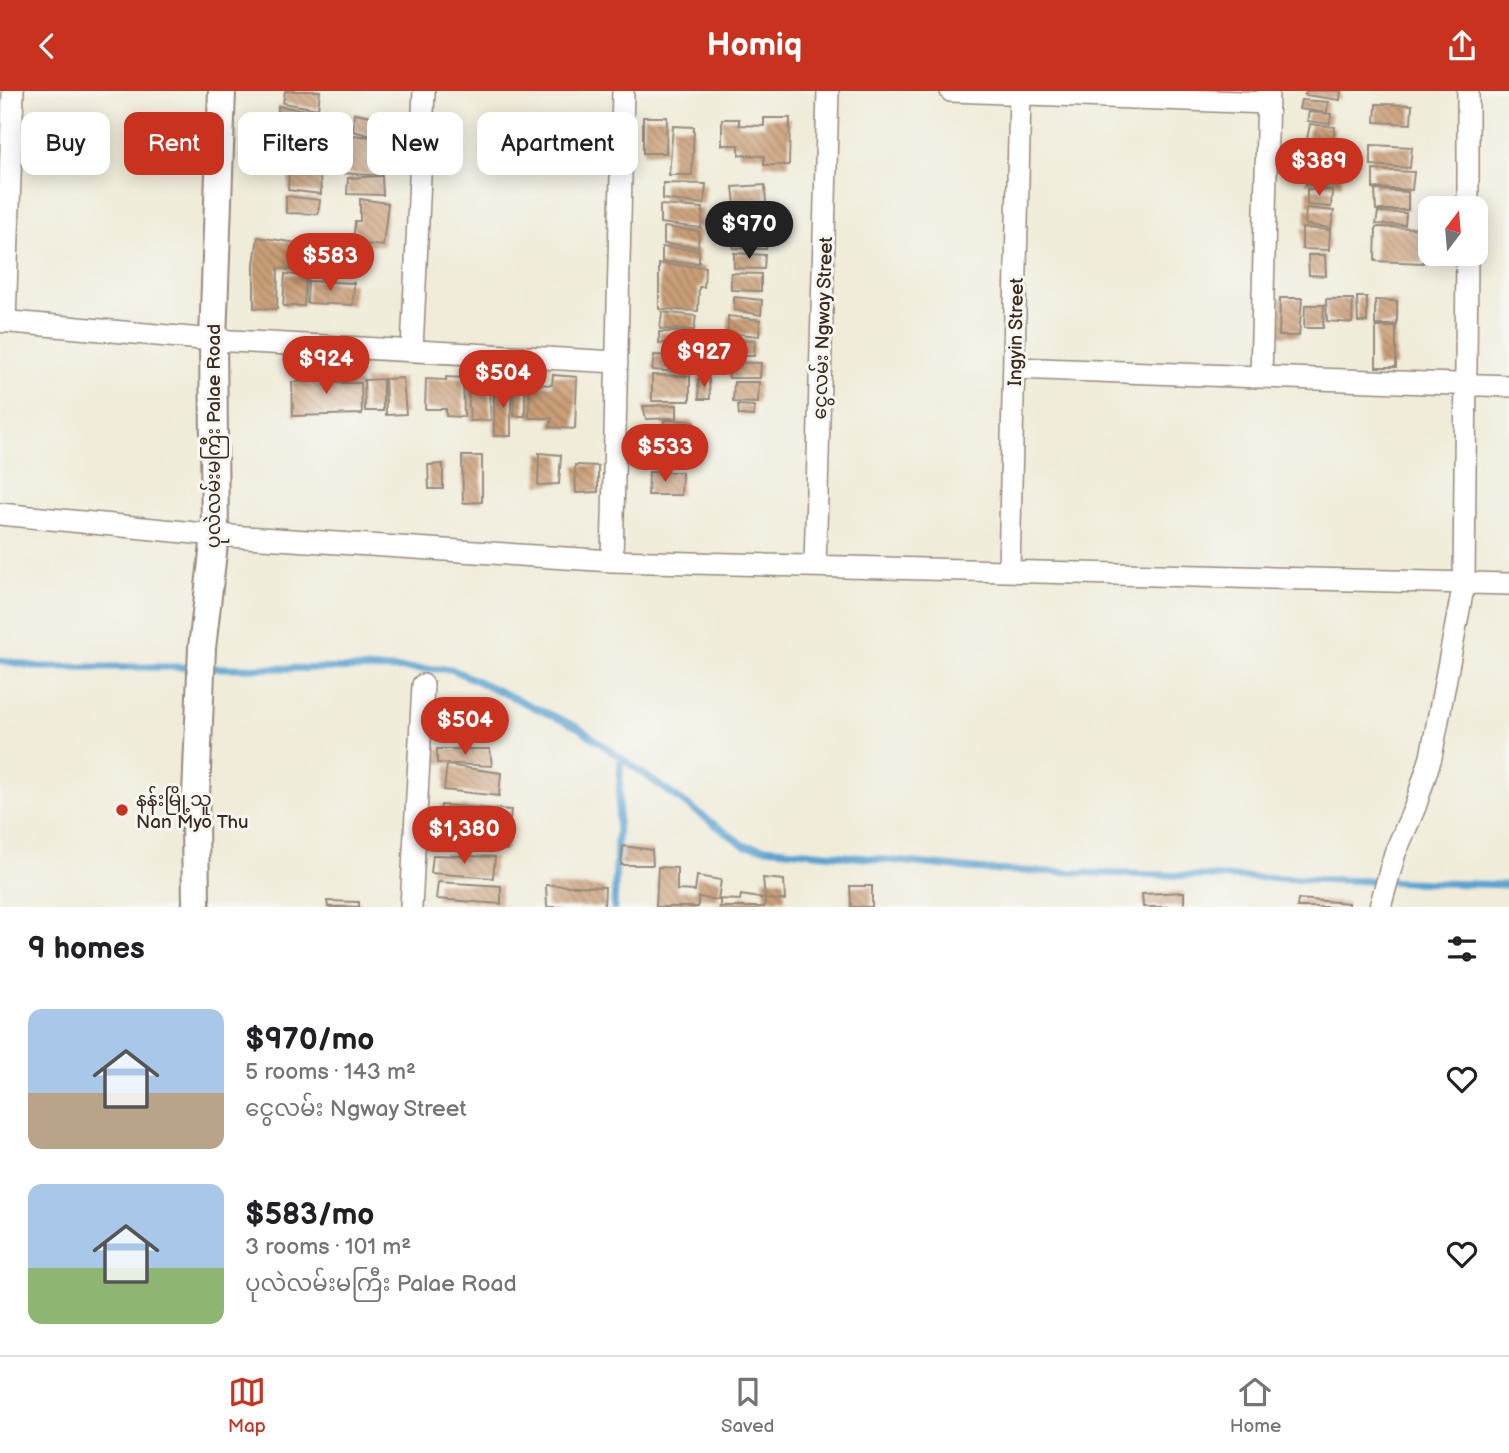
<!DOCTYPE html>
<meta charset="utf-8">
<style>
body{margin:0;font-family:"Balsamiq Sans","Noto Sans Myanmar",sans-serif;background:#f6f6f6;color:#202124;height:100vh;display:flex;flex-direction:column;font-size:26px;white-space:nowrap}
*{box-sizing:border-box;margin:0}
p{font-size:23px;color:#757577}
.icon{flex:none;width:38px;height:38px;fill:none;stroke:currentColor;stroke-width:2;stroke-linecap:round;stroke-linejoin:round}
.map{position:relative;height:816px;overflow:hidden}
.panel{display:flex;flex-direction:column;background:#fff;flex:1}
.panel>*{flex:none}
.top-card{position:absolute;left:21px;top:21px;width:700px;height:63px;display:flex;gap:14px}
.needle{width:46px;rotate:16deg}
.tools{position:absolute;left:1418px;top:105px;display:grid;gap:14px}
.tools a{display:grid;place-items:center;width:70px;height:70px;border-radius:14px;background:#fff;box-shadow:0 4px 18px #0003;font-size:35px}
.price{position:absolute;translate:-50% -60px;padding:0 16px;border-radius:24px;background:#c8321e;color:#fff;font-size:23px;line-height:46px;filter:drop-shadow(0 2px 4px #0008)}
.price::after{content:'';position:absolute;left:50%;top:42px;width:21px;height:16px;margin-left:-10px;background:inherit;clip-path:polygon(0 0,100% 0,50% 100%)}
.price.selected{background:#222;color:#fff}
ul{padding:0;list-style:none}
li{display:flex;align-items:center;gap:21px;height:175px;padding:0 28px}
li span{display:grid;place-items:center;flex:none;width:196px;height:140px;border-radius:14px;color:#555}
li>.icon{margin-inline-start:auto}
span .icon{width:84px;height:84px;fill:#fffc;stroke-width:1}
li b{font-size:30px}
h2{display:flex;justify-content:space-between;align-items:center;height:84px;padding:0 28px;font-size:30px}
.tag{padding:0 24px;border-radius:14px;background:#fff;box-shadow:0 4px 18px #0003;font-size:24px;line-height:63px}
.tag.selected{background:#c8321e;color:#fff}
header{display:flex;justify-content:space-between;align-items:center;height:91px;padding:0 28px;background:#c8321e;color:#fff;font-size:32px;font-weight:600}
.dock{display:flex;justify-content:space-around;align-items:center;height:98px;border-top:2px solid #e0e0e0;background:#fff;font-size:19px;color:#757577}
.dock a{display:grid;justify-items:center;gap:4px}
.dock .selected{color:#c8321e}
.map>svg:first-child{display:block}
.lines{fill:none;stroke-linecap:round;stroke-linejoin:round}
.stream{stroke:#5aa2d0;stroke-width:7}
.building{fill:url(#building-back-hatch)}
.minor-casing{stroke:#968b7c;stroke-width:24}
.tertiary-casing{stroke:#968b7c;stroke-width:30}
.minor{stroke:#fff;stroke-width:21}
.tertiary{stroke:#fff;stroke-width:26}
.poi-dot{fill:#c8321e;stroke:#f6f6f2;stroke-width:2.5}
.labels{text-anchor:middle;stroke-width:6;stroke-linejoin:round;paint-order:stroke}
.street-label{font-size:19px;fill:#3b2a1e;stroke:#f6f6f2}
.poi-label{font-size:19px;fill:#3b2a1e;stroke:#f6f6f2;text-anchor:start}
</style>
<header><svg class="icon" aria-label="back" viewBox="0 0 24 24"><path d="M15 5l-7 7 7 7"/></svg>Homiq<svg class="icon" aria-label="share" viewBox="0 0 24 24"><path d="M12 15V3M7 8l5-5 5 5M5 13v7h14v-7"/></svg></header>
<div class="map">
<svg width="1509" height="816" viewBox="0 0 1509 816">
<defs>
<pattern id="building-back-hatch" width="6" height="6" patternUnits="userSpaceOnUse" patternTransform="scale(1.75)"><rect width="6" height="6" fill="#ca9e77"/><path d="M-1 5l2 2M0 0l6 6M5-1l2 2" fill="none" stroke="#a58161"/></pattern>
</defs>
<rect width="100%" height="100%" fill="#f6f6f2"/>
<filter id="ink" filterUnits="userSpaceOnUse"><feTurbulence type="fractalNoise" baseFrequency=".0143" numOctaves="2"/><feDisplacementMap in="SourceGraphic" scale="14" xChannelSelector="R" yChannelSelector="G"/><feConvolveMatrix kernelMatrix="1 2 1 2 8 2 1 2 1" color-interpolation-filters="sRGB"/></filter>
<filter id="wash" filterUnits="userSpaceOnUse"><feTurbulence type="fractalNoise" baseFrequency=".00686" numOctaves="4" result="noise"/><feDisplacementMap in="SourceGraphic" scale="28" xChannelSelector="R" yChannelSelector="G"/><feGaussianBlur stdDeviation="1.57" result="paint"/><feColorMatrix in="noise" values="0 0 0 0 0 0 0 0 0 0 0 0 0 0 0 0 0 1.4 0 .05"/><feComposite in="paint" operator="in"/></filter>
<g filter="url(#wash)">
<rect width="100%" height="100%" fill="#f0ecd9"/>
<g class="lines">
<path class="stream" d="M0,569L39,576H195
M207,577L451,578L579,637L745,755L986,779L1509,794
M614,816L621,667"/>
</g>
<g id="blocks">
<path class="building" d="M285,0H320L318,18L283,12Z
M1306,0H1341L1340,9L1305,4Z
M1301,9L1328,11L1327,22L1299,18Z
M1376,13L1412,14L1411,33L1375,31Z
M278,15L317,21L315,33L278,28Z
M1309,21L1331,23L1330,33L1307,30Z
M354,22L384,27L380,47L389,48L382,85L343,82L345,65L349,66L354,44L380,47L353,40Z
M643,26H667L666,62H643Z
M764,27H790L789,74H764V65L739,64V54H722V28H739V34L764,35Z
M274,32L314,38L313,53L272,48Z
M1310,33L1335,36L1332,55L1307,48Z
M673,35L694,36L692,84H669Z
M1371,54L1412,56L1410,77L1371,74Z
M287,55L327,60L325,80L285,76Z
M1302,57L1329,59V71H1310L1342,73V94L1306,92L1307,70H1301Z
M1373,79L1414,81L1412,99L1373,97Z
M289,80L320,83L321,103L288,99Z
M382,85L383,104L347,103L348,87Z
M663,92L706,93L704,113L663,108Z
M765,94L766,112L735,113L733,96Z
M1307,98L1332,99L1331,116L1307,114Z
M1375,99L1408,101V119H1376Z
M286,105L320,109L318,123L286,122Z
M360,108L388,112L383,155L353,152L355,130H360Z
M660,114L703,117L701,137L660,132Z
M1306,117L1334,120L1331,137L1305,134Z
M733,119L772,120L771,135H735Z
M1378,121L1406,122L1405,134L1376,133Z
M664,136L699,140L698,156L664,153Z
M1376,136L1424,137L1423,172L1375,170Z
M1302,137L1330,139L1329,159L1302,158Z
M735,139L768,140L766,158L733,157Z
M258,146L311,154L307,181L278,177L277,218L254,217V173Z
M662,156L699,159V172L662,171Z
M734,162L765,164L764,178L734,177Z
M1308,164H1325L1326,185L1309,184Z
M659,173L705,176L704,196H699L698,220L659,218Z
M731,182L761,183V200L731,199Z
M285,183L306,185L304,215H283Z
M308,190L354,192L353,214L307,212Z
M734,206L762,209L761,224L734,219Z
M1357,206H1367V231H1358Z
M1280,207H1302L1299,245H1279Z
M1326,208H1353L1352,232L1327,230Z
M1375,209L1397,210V234H1375Z
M1305,214H1324L1323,237H1304Z
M662,221L696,225L694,239L660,238Z
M728,225L760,229L759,245L728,242Z
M1376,236H1396V276H1376Z
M659,241H693L692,252H659Z
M729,248L755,249L754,265H730Z
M654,264L693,266L691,282L652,279Z
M727,271L761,272L760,287H729Z
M335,279V292H361L362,323L293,325L292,291L313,290L312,280Z
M488,282L491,329L470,330L467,283Z
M553,284L577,286L575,338L550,336L552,327H529L530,293L552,294Z
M652,284L690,285V310H652Z
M446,286L463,287L464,326L446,325V318H425L426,288L446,289Z
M403,287L406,323L386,324L385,288Z
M383,288V320H365L364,289Z
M698,288H709L710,308H699Z
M734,291H759L758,312L733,311Z
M511,293V345H494V294Z
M513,299H525V325H514Z
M677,314V327L646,328L643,315Z
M738,314L754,315V325L739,324Z
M664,329L694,330V344L664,343Z
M539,362L561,364L559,393L538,394Z
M462,365H482V411L463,412Z
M443,373V398H429L428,374Z
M575,374L598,375V401L576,402Z
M649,381H682L681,404H648Z
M455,615L504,618V635L455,630Z
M437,658H490L492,675L437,672Z
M447,674L501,682L499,705L444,699Z
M441,714L511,719L507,759L439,755Z
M623,755L652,759L653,774H621Z
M433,764L495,766L493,787L431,782Z
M658,776L677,777V799L695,800L697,785L721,789L718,809L698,806V816H656Z
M763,787L784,789L785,809L765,808Z
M438,791L501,795V813L436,808Z
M546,794L605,796L604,816H547Z
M850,795H872V816H851Z
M1184,801V816H1143L1142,803Z
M741,804L765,808L764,816H720V808L740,809Z
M1298,808L1348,812V816H1297Z
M327,810L359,811V816H328Z"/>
</g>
</g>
<g filter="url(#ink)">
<use href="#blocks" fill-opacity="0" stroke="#968b7c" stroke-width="2"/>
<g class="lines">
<g class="minor-casing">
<path id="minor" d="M951,0L1267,12
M1468,117V0
M0,230L213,249L617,271
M5,231L13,0
M412,259L424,0
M1014,277L1509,295
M1261,286L1268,0
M0,423L215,444L612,470L1509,493
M612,470L623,0
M815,475L828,0
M1009,480L1020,3
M411,816L423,594
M1380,816L1395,762L1415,716L1431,666L1464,492L1467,163"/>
</g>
<g class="tertiary-casing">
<path id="tertiary" d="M196,816L195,729L202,557L215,444L213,249L222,0"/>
</g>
<use href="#minor" class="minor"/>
<use href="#tertiary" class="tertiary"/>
</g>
</g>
<circle class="poi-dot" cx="122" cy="719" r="7"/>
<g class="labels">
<g class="street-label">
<text transform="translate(822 237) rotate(-88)" y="7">ငွေလမ်း Ngway Street</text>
<text transform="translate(1015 241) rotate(-89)" y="7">Ingyin Street</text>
<text transform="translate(213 345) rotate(-90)" y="7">ပုလဲလမ်းမကြီး Palae Road</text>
</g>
<g class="poi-label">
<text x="136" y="715">နန်းမြို့သူ<tspan x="136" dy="22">Nan Myo Thu</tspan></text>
</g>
</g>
</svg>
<div class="tools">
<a><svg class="needle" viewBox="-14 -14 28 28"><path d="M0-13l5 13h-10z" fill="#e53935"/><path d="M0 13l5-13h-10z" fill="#757577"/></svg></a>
</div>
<b class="price" style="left:1319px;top:107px">$389</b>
<b class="price selected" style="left:749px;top:170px">$970</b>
<b class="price" style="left:330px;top:202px">$583</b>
<b class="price" style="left:704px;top:298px">$927</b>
<b class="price" style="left:326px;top:305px">$924</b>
<b class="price" style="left:503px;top:319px">$504</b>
<b class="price" style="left:665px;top:393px">$533</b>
<b class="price" style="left:465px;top:666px">$504</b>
<b class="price" style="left:464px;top:775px">$1,380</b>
<div class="top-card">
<a class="tag">Buy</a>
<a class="tag selected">Rent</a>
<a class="tag">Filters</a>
<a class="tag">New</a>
<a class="tag">Apartment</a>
</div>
</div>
<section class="panel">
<h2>9 homes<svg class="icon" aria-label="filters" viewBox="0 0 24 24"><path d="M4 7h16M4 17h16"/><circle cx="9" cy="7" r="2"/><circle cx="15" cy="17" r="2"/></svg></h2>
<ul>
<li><span style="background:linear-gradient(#a9c7e8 60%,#b9a48a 0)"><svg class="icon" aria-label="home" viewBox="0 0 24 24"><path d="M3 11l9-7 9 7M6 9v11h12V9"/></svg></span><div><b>$970/mo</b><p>5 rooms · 143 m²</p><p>ငွေလမ်း Ngway Street</p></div><svg class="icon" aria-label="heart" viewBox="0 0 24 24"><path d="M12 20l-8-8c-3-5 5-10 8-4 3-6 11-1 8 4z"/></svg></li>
<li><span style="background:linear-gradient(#a9c7e8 60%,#8fb573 0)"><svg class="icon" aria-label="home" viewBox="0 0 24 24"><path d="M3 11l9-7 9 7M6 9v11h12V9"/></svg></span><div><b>$583/mo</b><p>3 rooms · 101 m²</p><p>ပုလဲလမ်းမကြီး Palae Road</p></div><svg class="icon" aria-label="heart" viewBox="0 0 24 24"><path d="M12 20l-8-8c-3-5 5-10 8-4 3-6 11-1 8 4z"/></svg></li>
</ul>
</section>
<nav class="dock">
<a class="selected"><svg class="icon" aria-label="map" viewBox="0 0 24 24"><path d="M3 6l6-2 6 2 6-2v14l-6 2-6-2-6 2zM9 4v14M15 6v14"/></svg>Map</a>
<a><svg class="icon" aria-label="saved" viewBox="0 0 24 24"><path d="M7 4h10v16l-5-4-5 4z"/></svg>Saved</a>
<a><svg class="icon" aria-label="home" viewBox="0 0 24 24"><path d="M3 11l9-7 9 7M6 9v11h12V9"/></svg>Home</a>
</nav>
